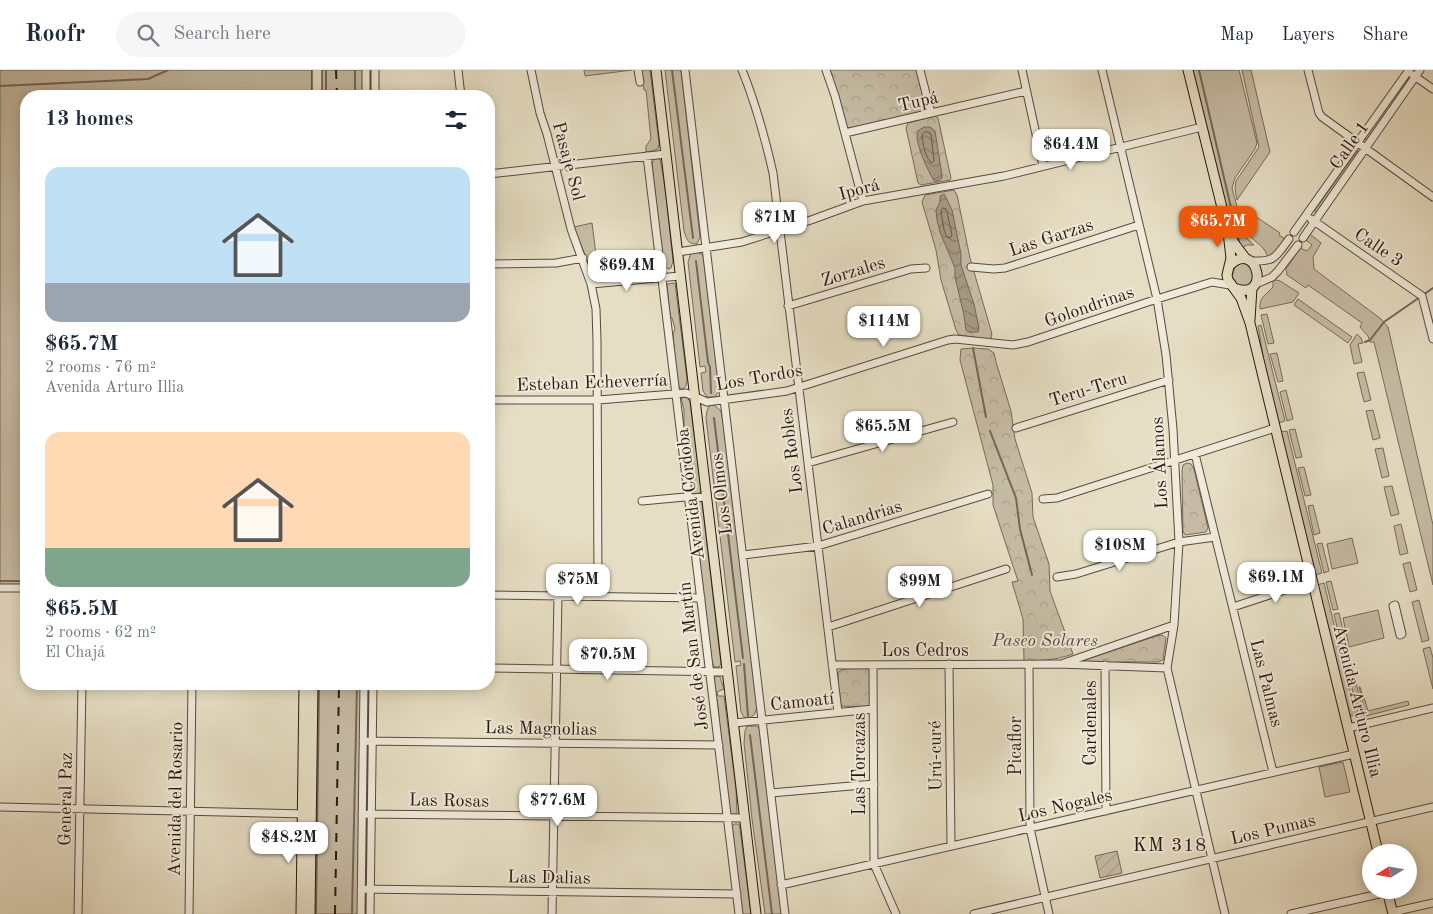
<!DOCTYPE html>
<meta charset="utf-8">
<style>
body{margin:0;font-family:"Old Standard TT",serif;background:#f6f6f7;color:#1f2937;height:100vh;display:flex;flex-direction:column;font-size:19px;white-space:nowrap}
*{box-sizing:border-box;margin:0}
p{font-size:16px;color:#747a83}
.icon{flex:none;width:28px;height:28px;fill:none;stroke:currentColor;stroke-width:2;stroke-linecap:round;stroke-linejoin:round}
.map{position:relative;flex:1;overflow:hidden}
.sheet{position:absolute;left:20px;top:20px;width:475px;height:600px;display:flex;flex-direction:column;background:#fff;border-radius:20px;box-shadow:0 2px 12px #0003}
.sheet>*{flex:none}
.needle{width:32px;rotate:259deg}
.fabs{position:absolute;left:1362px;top:774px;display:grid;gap:10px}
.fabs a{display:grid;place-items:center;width:55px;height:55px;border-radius:50%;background:#fff;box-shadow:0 2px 12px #0003;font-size:25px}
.price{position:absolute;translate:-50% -42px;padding:0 11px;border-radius:10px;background:#fff;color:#222;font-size:16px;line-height:32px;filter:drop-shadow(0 1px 2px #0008)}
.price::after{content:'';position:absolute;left:50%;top:30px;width:15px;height:11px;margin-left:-8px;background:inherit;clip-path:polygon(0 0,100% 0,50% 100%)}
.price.on{background:#ea580c;color:#fff}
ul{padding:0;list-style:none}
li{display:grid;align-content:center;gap:10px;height:265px;padding:0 25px}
li span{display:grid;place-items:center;height:155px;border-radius:15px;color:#555}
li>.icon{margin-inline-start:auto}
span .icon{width:90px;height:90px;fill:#fffc;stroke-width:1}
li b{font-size:21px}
h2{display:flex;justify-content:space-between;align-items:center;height:60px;padding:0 25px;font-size:21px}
header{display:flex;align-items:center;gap:30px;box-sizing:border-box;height:70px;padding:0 25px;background:#fff;border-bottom:1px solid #e0e1e3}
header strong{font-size:24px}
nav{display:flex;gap:28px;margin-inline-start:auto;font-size:18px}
.search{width:350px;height:45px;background:#f6f6f7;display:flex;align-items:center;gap:12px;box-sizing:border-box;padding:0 18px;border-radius:28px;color:#747a83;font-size:19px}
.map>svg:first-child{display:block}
.grass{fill:#c6bca5;stroke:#786a5a}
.park{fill:url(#park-crowns);stroke:#786a5a}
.garden{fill:url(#garden-furrows);stroke:#786a5a}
.water{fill:url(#water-waves);stroke:#756656}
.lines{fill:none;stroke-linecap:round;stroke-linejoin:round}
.shore{stroke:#68584a;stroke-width:1}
.stream{stroke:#756656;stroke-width:2}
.minor-casing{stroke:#5a493c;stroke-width:9}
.major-casing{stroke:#2b170f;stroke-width:11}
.minor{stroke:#efead9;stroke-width:7}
.major{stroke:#e6dec4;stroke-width:9}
.rail{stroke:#2b170f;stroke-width:2;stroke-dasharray:9 9;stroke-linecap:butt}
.labels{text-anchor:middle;stroke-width:4;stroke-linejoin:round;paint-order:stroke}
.street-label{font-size:18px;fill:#2b170f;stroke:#efead9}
.park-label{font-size:18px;font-style:italic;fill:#5a493c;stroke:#efead9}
.neighbourhood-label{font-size:19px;letter-spacing:1px;fill:#2b170f;stroke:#efead9}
</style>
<header>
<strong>Roofr</strong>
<div class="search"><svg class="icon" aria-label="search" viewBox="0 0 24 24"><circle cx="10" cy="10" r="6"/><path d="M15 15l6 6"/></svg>Search here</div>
<nav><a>Map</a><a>Layers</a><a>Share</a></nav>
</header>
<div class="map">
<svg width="1433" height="844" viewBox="0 0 1433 844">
<defs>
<pattern id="park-crowns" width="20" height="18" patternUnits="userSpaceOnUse" patternTransform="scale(1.25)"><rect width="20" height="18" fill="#c6bca5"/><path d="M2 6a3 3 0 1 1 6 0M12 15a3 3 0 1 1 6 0" fill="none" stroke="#aaa18d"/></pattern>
<pattern id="garden-furrows" width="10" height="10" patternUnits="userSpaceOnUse" patternTransform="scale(1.25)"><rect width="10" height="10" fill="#c6bca5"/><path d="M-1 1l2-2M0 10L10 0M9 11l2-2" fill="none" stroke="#aaa18d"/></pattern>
<pattern id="water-waves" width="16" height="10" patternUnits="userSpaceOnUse" patternTransform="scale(1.25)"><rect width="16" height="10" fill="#a69a86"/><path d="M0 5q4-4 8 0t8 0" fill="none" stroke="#877d6c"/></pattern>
</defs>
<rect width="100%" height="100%" fill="#e6dec4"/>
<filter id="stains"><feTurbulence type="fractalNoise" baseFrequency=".004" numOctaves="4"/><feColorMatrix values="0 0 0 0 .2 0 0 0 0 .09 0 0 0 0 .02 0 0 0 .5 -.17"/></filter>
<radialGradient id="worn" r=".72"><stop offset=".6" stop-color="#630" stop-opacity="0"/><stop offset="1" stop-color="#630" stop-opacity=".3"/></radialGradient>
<path class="grass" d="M0,0H312V26H26V518H0Z
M317,0H366V26H317Z
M584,0H632L585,6Z
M641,0H650L659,74L658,79L652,81L646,82V76L651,69L646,20H644Z
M665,0H681L700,167L697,174C687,174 687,169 684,161Z
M1193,0H1239L1257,73L1255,79L1235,108L1232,118L1245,167L1254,175H1247L1241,178L1233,163Z
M1242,0H1251L1270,82L1237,130L1235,119L1236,111L1259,77Z
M1407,9L1408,13L1367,70H1366L1364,68L1406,10Z
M1357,81L1358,82V84L1316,143L1315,142V140Z
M656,88L660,89C667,122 669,157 673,191L671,198L669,199L665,197L661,174L652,95L653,90Z
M1246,140L1280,163L1279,165L1285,169L1273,186L1268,188C1265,177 1260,176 1252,168C1247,162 1246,152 1244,144Z
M592,153L599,209L595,210L574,157Z
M1310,164L1321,173L1313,187L1314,199L1381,249L1388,257L1433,455V515L1374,272H1370L1368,266L1360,257L1362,253L1308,215L1306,218L1287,205L1286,199L1300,178L1307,181L1312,175L1306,170Z
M697,182L703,185L720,320L715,327H707L703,321L701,303L706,302L705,296L700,297L688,192L691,183Z
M1240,193H1247L1256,203L1250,214L1244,216L1237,214L1232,206L1235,197Z
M1277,210L1280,211L1299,223L1293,232L1260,239C1259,227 1266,225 1273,217V211Z
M675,213L687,309L686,316L683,319L679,317L677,310L673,264L675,259L672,248L670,246L667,214Z
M1298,229L1352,267L1348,273L1294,235Z
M1267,244L1274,273L1268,274L1261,245Z
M1261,255L1285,351L1278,353L1266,304L1258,256Z
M1357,264L1361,268L1363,273L1358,274L1362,292L1354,294L1350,275Z
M1277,283L1283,311L1278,312L1270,284Z
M1364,302L1371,330L1364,332L1357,303Z
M1286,320L1293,349L1287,351L1280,322Z
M687,327L690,332L701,420L700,423L692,424L684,358V340L681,328Z
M714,335L721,341L724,356L757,636C756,643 753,650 744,647L741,642L736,596L741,595L740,591L735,592L706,348L707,341L709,336Z
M1373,340L1380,368L1373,370L1366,341Z
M1295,359L1302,387L1296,388L1289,360Z
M1287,361L1322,503L1315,505L1280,362Z
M1383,378L1389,406L1382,408L1375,379Z
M1304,397L1311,425L1305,426L1298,398Z
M1392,416L1399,444L1391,446L1384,417Z
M700,429L702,432L721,594L719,597H714L712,592L693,439V433L695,430Z
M1313,435L1320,463L1314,465L1308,436Z
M1401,454L1408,483L1400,485L1394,456Z
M1352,468L1358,493L1332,499L1327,474Z
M1322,473L1329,501L1324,503L1317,474Z
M1410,492L1417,520L1410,522L1403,494Z
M1331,511L1338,539L1333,540L1326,512Z
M1324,513L1356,645L1351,646L1347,639L1317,515Z
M1419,530L1429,570L1422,572L1412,532Z
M1378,540L1384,568L1349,577L1343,548Z
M1339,543L1347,577L1342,578L1334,544Z
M1430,577L1433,588V619L1423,579Z
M1348,580L1364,646L1359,647L1343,581Z
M717,606L720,607L724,619L717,622L718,626H724L736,719L737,744L733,745L730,743C725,711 722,679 719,647C718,634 715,621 714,608Z
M304,614H364L361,844H301Z
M1359,617H1360L1363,627H1364L1368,641L1408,631L1409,635L1366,646Z
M747,656H756L760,659L783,844H765L752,749L744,673L745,661Z
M1343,692L1350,722L1325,727L1319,697Z
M734,754H739L740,759L751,844H742L732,757Z"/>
<path class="park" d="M830,0H918L927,38L926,40L853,59L849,58L846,55Z
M935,46L938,48L951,108L950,110L921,115L918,113L906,58L908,53Z
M954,120L957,125L970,188L992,264L991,268L987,269L959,265L956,260L941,210L936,180L922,132L925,125Z
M973,278L988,279L994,283L996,292L1011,341L1015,369L1032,423L1033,447L1049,494L1050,521L1073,584C1056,590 1041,591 1024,591L1023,549L1012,512L1018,511L993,435V415L960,290L961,279Z
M1187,393L1191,394L1194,399L1208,458L1206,462L1185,465L1183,461L1182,401L1183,395Z
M1162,565L1166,568L1163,590L1158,592H1079L1156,566Z
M868,598L870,600L871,633L869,636L865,637L842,636L839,631L838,602L844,599Z"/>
<path class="garden" d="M1117,781L1122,803L1100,808L1095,786Z"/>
<path class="water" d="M925,57H930L935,61L942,105V108L939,111H934C929,102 913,71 918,61C920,59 922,58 925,57Z
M944,124L952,140L961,184V195L974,234L979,258L978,262H969L966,260L964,245L955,207V198L940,162L937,150L936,140L940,132V126Z"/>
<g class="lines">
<path class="shore" d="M925,62H928L931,64L934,91L932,93C925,88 923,74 922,65Z
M943,138L946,139L947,142L952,165L950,168L947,167L944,160L941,141Z"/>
<path class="stream" d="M326,0V26
M355,0V26
M672,0L693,168
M1199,0L1239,172
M0,16L148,9L168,0
M696,191L708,292L710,297L711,323
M1365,272L1370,270L1384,252L1433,218
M973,278L986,347
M714,348L743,588
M990,361L1016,428L1020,459L1032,505
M0,511H26
M744,594L748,646
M750,665L772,844
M316,844L319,614
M352,844L357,614"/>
<g class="minor-casing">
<path id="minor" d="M366,0V26
M375,0V26
M458,0L461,26
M531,0L540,43L547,64L571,159L591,214L596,239L597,271L598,525
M638,0L640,12
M685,0L785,844
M742,0C756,34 765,68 773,103L838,642
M826,0L835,26L863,131
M920,0L931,43
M1022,0L1043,96
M1102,0L1157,229L1166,285L1173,359L1179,472L1174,555L1167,598L1225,844
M1308,0L1319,43L1322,47L1433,127
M1413,5L1433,19
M845,63L1026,21
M647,86L739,844
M489,104L666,84
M1311,149L1422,226L1433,269
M1294,162L1409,0
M1303,168L1420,0
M678,182L742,172L811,150L863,131L1004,106L1202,57
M1250,191C1275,192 1275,188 1289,169
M489,194L556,193L583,188
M971,197L994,199L1005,198L1139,155
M591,214L680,206
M1256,214L1272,207L1278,201L1298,175
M788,236L911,199L926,198
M489,330H598L686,323L707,332L787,321L948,270L955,269L1013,275L1028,272L1157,229L1212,212L1230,215
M1016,358L1169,310
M1195,384L1273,702
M808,393L953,352
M1043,429L1057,428L1275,358
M642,431L685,427L690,428L707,427
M743,485L818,476L988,424
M1057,507L1076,504L1179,472L1215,467
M0,518H26
M489,525L701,528
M1395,535L1402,564L1400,565L1393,536Z
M1233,537L1312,511
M828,557L1006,499
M1064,593L1174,555
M949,594L951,776
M1029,594L1030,758L1049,844
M832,595L1059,594L1167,598
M873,595L874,794L896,844
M1105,595L1106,741
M489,598L728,602
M734,653L873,639
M1348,658L1433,638
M363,671L719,675
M771,723L874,714
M0,737L307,744
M362,744L745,748
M781,815L1354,684
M361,819L737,824
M1393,842L1433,833
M78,844L82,614
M189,844L192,614
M361,844L364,614
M370,844L373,614
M552,844L558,526
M974,844L1433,737
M1291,844L1388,822"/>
</g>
<g class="major-casing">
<path id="major" d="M317,0V26
M656,0L756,844
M1188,0L1228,162L1231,188L1227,205L1228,210L1241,228L1250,253L1378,782
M1230,165L1234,173L1246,189
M1229,196C1258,167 1272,233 1234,218
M1250,250L1252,218
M1387,820L1393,844
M301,844L304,614
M310,844L313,614"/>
</g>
<use href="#minor" class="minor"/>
<use href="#major" class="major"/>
<path class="rail" d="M336,0L337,26
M335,844L339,614"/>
</g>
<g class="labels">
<g class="street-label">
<text transform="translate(918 31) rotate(-13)" y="6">Tupá</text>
<text transform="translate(1349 75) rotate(-55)" y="6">Calle 1</text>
<text transform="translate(569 91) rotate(75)" y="6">Pasaje Sol</text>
<text transform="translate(859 119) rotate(-15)" y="6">Iporá</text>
<text transform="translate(1051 167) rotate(-18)" y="6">Las Garzas</text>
<text transform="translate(1379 177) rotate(34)" y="6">Calle 3</text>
<text transform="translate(853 201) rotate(-17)" y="6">Zorzales</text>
<text transform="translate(1089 236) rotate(-19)" y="6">Golondrinas</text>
<text transform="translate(759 307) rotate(-10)" y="6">Los Tordos</text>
<text transform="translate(592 312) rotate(-2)" y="6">Esteban Echeverría</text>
<text transform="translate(1088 319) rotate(-17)" y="6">Teru-Teru</text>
<text transform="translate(791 381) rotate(-97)" y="6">Los Robles</text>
<text transform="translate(1159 393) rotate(-93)" y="6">Los Álamos</text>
<text transform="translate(690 424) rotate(-97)" y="6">Avenida Córdoba</text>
<text transform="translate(721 424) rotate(-97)" y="6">Los Olmos</text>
<text transform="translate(862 447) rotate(-17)" y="6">Calandrias</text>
<text x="925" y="586">Los Cedros</text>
<text transform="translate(693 586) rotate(-97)" y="6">José de San Martín</text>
<text transform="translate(1267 613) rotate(76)" y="6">Las Palmas</text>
<text transform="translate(802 631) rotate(-6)" y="6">Camoatí</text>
<text transform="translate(1358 631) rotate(76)" y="6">Avenida Arturo Illia</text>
<text transform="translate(1090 653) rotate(-90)" y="6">Cardenales</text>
<text transform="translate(541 658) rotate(1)" y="6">Las Magnolias</text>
<text transform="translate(1015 676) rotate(-90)" y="6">Picaflor</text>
<text transform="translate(935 686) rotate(-91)" y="6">Urú-curé</text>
<text transform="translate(859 694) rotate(-90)" y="6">Las Torcazas</text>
<text transform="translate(65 729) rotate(-89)" y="6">General Paz</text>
<text transform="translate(175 729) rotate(-89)" y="6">Avenida del Rosario</text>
<text transform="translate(449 730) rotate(1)" y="6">Las Rosas</text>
<text transform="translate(1065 735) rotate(-13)" y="6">Los Nogales</text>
<text transform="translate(1273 759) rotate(-13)" y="6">Los Pumas</text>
<text transform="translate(549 807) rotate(1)" y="6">Las Dalias</text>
</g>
<g class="park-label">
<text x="1045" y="576">Paseo Solares</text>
</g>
<g class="neighbourhood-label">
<text x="1170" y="781">KM 318</text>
</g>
</g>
<rect width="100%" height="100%" filter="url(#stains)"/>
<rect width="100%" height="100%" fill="url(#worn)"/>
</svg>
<div class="fabs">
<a><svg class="needle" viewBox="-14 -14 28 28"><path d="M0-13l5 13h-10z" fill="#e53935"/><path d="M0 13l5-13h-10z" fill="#747a83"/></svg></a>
</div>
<b class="price" style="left:1071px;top:101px">$64.4M</b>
<b class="price" style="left:775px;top:174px">$71M</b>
<b class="price on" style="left:1218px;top:178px">$65.7M</b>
<b class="price" style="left:627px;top:222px">$69.4M</b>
<b class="price" style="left:884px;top:278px">$114M</b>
<b class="price" style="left:883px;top:383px">$65.5M</b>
<b class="price" style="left:1120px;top:502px">$108M</b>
<b class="price" style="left:1276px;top:534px">$69.1M</b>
<b class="price" style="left:578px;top:536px">$75M</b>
<b class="price" style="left:920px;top:538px">$99M</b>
<b class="price" style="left:608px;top:611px">$70.5M</b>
<b class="price" style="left:558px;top:757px">$77.6M</b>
<b class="price" style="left:289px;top:794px">$48.2M</b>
<section class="sheet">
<h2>13 homes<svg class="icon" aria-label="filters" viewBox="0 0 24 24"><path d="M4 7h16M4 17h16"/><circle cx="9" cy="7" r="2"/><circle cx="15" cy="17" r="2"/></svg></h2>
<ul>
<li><span style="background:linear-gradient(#bfe0f5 75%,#9aa5b1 0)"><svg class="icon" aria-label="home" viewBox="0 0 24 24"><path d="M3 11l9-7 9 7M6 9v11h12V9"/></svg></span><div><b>$65.7M</b><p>2 rooms · 76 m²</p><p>Avenida Arturo Illia</p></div></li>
<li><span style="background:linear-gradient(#ffd9b3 75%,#7fa58c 0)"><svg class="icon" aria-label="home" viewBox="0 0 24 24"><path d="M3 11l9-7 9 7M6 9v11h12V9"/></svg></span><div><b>$65.5M</b><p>2 rooms · 62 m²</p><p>El Chajá</p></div></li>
</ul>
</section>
</div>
